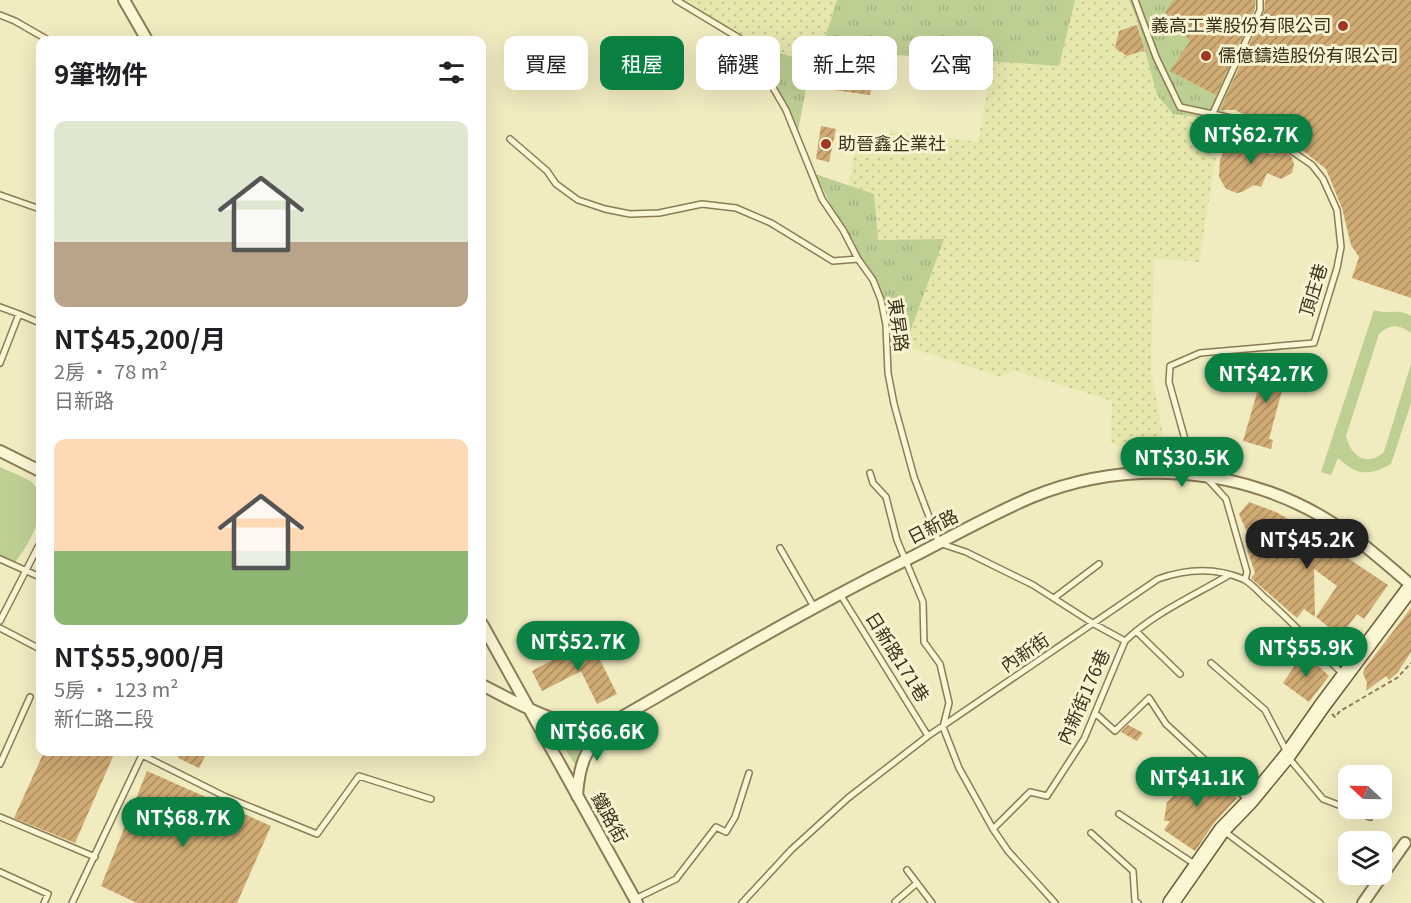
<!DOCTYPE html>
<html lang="zh-TW">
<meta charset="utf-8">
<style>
body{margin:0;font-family:Georgia,"Noto Sans TC",serif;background:#f2f2f2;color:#202124;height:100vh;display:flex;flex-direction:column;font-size:22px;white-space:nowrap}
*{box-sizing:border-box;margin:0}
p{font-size:20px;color:#757577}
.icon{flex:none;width:33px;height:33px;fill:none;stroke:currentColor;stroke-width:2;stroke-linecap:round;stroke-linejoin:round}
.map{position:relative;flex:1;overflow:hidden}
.details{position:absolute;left:36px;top:36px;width:450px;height:720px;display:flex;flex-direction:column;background:#fff;border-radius:12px;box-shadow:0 6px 24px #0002}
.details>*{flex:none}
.top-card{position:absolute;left:504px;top:36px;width:570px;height:54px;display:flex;gap:12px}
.needle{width:39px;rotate:292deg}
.buttons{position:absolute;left:1338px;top:765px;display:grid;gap:12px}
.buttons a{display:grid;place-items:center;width:54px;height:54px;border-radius:12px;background:#fff;box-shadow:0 6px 24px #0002;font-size:30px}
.price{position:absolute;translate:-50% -51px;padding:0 14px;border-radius:21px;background:#0b8043;color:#fff;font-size:20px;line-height:39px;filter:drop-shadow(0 2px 3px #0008)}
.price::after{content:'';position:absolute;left:50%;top:36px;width:18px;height:14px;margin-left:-9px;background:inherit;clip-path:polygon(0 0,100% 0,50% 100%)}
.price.selected{background:#222;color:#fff}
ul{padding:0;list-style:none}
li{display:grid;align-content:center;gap:12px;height:318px;padding:0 18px}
li span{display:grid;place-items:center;height:186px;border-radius:12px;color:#555}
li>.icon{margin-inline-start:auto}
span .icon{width:108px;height:108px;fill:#fffc;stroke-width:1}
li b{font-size:26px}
h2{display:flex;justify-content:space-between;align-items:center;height:72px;padding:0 18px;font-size:26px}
.tag{padding:0 21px;border-radius:12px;background:#fff;box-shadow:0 6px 24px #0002;font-size:21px;line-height:54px}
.tag.selected{background:#0b8043;color:#fff}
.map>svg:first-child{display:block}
.farmland{fill:url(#farmland-dots)}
.grass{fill:url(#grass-tufts)}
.green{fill:#becf94}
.building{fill:url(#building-hatch)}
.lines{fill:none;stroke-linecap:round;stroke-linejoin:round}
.lane-casing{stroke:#8b7c57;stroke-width:8}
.street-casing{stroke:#8b7c57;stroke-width:14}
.secondary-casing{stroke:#6d5d3a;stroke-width:18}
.path{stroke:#8b7c57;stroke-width:2;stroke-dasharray:4.5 3;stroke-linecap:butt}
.lane{stroke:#fbf6d4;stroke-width:5}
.street{stroke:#fbf6d4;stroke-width:10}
.secondary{stroke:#fbf6d4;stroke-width:15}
.poi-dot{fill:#9e3823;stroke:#f8f3d0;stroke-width:2}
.labels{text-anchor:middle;stroke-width:6;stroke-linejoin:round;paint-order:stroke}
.poi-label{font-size:18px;fill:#3a301c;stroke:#f8f3d0;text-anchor:start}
.street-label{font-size:18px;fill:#3a301c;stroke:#f8f3d0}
</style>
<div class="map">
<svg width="1411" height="903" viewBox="0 0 1411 903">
<defs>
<pattern id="farmland-dots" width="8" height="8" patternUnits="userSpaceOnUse" patternTransform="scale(1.5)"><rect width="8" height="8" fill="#e6e7ad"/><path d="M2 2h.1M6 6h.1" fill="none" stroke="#c6c694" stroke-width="1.8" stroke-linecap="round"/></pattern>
<pattern id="grass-tufts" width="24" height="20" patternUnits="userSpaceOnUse" patternTransform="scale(1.5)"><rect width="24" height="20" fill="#becf94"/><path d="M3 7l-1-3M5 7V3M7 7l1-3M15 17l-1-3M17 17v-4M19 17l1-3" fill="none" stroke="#a4b27f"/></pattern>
<pattern id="building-hatch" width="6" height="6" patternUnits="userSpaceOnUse" patternTransform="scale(1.5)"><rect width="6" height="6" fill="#d1ab74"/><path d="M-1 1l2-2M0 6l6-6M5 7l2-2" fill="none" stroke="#ab8c5e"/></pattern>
</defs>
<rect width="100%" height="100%" fill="#f1ebc0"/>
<path class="farmland" d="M685,0H837L821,50L811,62L754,46Z
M1075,0H1129L1149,54L1157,95L1173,114L1222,120L1199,262L1154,258L1151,372L1164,442L1129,451L1111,442L1112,401L1014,370L1001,377L905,346L944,239L877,240L874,195L848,186L858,136L887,141L890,130L978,142L992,62L1059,66Z"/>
<path class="grass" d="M837,0H1075L1059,66L821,50Z
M1129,0H1257L1222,120L1173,114L1157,95L1137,20Z
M754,46L811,62L798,131Z
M815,174L874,194L878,240L944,239L905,346L887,350L880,301Z
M572,746L581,748L576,764L574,763L564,747Z"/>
<path class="green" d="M1374,310C1387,315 1398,308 1411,316V333C1398,324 1391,324 1379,334L1346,436C1351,457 1367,467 1384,452L1411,364V403L1391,464C1368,476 1358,476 1338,458L1331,475L1321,472Z
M0,467C10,472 21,475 30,481C56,500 28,547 13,565L0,559Z"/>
<path class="building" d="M1174,0H1255V9L1216,95L1170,71L1190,41L1165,12Z
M1265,0H1411V298L1352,278L1359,257L1351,245L1342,208L1326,169L1279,132L1235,110H1220L1264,12Z
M1137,25L1145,50L1127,56L1115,48L1119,31Z
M829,57L874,60L870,95L826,89Z
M821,126L836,129L829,162L816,159Z
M1238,136L1248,138L1260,147H1267L1269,154L1285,152L1291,156L1294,164L1292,173L1281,179L1267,173L1261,187L1254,185L1242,192L1237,193L1226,189L1219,177L1220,160L1227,143Z
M1267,358L1289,364L1269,439L1273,440L1271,449L1243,441Z
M1249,502L1276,512L1297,524L1388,585L1364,619L1357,614L1337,641L1326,633L1330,628L1316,617L1337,586L1314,569L1315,617L1304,609L1297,618L1251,578L1255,573L1246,546L1251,541L1239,514Z
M1411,608V652L1398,672L1389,680L1386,676L1366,691L1367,683L1363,673L1365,668Z
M590,640L617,694L597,704L581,671L542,691L532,671Z
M1304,652L1329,676L1309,702L1283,683Z
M1128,725L1143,733L1137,741L1121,732Z
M44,752H115L75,843L14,818Z
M181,752H207L199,768L178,758Z
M1202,765L1237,798L1214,823L1195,851L1164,830L1170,821H1164L1167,802L1176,794Z
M147,771L271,826L237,903H137L101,886Z"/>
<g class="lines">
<g class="lane-casing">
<path id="lane" d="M676,0L739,38L750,48L786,110L822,199L843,230L858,259L873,280L881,300L886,325L888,373L894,404L914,477L939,543L966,552L1033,585L1094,624L1125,641
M1135,0L1156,57L1180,107L1250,122L1312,165L1323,179L1337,210L1341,247L1337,268L1314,343L1200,353L1170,366L1169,382L1191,461L1226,499L1247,572L1245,580
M0,15L15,21L48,40
M1213,113L1260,10V0
M510,139L547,171L556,184L578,200L605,209L630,214L659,213L702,204L736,208L771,223L833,261L858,259
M0,195L40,209
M0,307L19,314
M0,363L19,314L40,323
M870,473L873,483L886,497L897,540L923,602L924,642L940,664L949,703L943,727L959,768L993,829L1008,851L1055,903
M780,548L814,607
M0,559L40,577
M840,594L928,736
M1054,598L1099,564
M0,621L40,543
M0,628L40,649
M1136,631L1180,674
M1211,663L1265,710L1287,752
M1095,713L1115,731L1149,698L1166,724L1249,801
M142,755L226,797L317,834L359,776L431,799
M1288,757L1323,799L1370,817
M0,764L30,697
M1119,814L1196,865
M0,817L95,857
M993,829L1030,792L1047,796L1084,739L1125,641C1154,613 1195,595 1229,575
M1224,831L1320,903
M1091,833L1133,871L1135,901L1138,903
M907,870L932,903
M0,872L48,894L44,903
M635,899L676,879L716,827L726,832L735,817L749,773
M895,902L917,883
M72,903L143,753
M742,903L791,850L848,798L928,736L1158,579C1186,569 1215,567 1243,579C1251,583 1258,591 1264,597C1292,621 1316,649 1343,674"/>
</g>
<g class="street-casing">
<path id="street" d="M124,0L147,40
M0,451L40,471
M482,624L637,903
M482,685C520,704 563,732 608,725C709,667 810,607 914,556C953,536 992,514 1032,497C1125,459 1234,466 1321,516C1354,535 1382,560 1411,585
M577,796C579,763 586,749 608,725
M1363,903L1405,843"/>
</g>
<g class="secondary-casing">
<path id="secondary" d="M1171,903L1222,830L1250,801L1287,756L1322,706L1411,587"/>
</g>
<path class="path" d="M1332,714L1335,717L1340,711L1397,678L1411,663
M567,741L580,745
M562,745L571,737"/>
<use href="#lane" class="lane"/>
<use href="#street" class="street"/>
<use href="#secondary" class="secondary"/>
</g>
<g class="poi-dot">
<circle cx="1343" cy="26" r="6"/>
<circle cx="1206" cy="56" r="6"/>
<circle cx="826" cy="144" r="6"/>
</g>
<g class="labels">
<g class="poi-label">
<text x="1331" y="32" text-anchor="end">義高工業股份有限公司</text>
<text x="1218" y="62">儒億鑄造股份有限公司</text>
<text x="838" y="150">助晉鑫企業社</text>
</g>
<g class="street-label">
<text transform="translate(1314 290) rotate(-73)" y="6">頂庄巷</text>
<text transform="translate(898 325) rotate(82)" y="6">東昇路</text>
<text transform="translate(933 527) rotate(-27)" y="6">日新路</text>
<text transform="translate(1025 653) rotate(-34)" y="6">內新街</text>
<text transform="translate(897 657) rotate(58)" y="6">日新路171巷</text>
<text transform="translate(1084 697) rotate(-66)" y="6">內新街176巷</text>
<text transform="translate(609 818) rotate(61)" y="6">鐵路街</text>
</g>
</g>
</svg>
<div class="buttons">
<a><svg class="needle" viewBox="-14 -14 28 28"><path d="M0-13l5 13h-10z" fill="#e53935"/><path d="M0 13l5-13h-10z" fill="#757577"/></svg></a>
<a><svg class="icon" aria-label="layers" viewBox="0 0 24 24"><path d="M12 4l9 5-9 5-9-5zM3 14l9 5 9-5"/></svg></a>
</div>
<b class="price" style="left:1251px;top:165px">NT$62.7K</b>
<b class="price" style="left:1266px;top:404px">NT$42.7K</b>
<b class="price" style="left:1182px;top:488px">NT$30.5K</b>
<b class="price selected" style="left:1307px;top:570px">NT$45.2K</b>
<b class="price" style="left:578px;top:672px">NT$52.7K</b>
<b class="price" style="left:1306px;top:678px">NT$55.9K</b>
<b class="price" style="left:597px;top:762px">NT$66.6K</b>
<b class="price" style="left:1197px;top:808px">NT$41.1K</b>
<b class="price" style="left:183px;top:848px">NT$68.7K</b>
<div class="top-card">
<a class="tag">買屋</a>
<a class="tag selected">租屋</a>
<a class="tag">篩選</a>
<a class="tag">新上架</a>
<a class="tag">公寓</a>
</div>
<section class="details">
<h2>9筆物件<svg class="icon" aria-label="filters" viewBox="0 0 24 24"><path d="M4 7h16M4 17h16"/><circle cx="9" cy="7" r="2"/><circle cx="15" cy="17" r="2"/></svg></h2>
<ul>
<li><span style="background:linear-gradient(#dfe7d0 65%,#b9a48a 0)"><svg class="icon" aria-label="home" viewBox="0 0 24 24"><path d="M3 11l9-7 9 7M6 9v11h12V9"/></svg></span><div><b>NT$45,200/月</b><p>2房 · 78 m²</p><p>日新路</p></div></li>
<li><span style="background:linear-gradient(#ffd9b3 60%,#8fb573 0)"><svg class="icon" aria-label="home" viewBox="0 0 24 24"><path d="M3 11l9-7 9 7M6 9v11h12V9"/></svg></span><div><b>NT$55,900/月</b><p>5房 · 123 m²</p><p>新仁路二段</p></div></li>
</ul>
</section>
</div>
